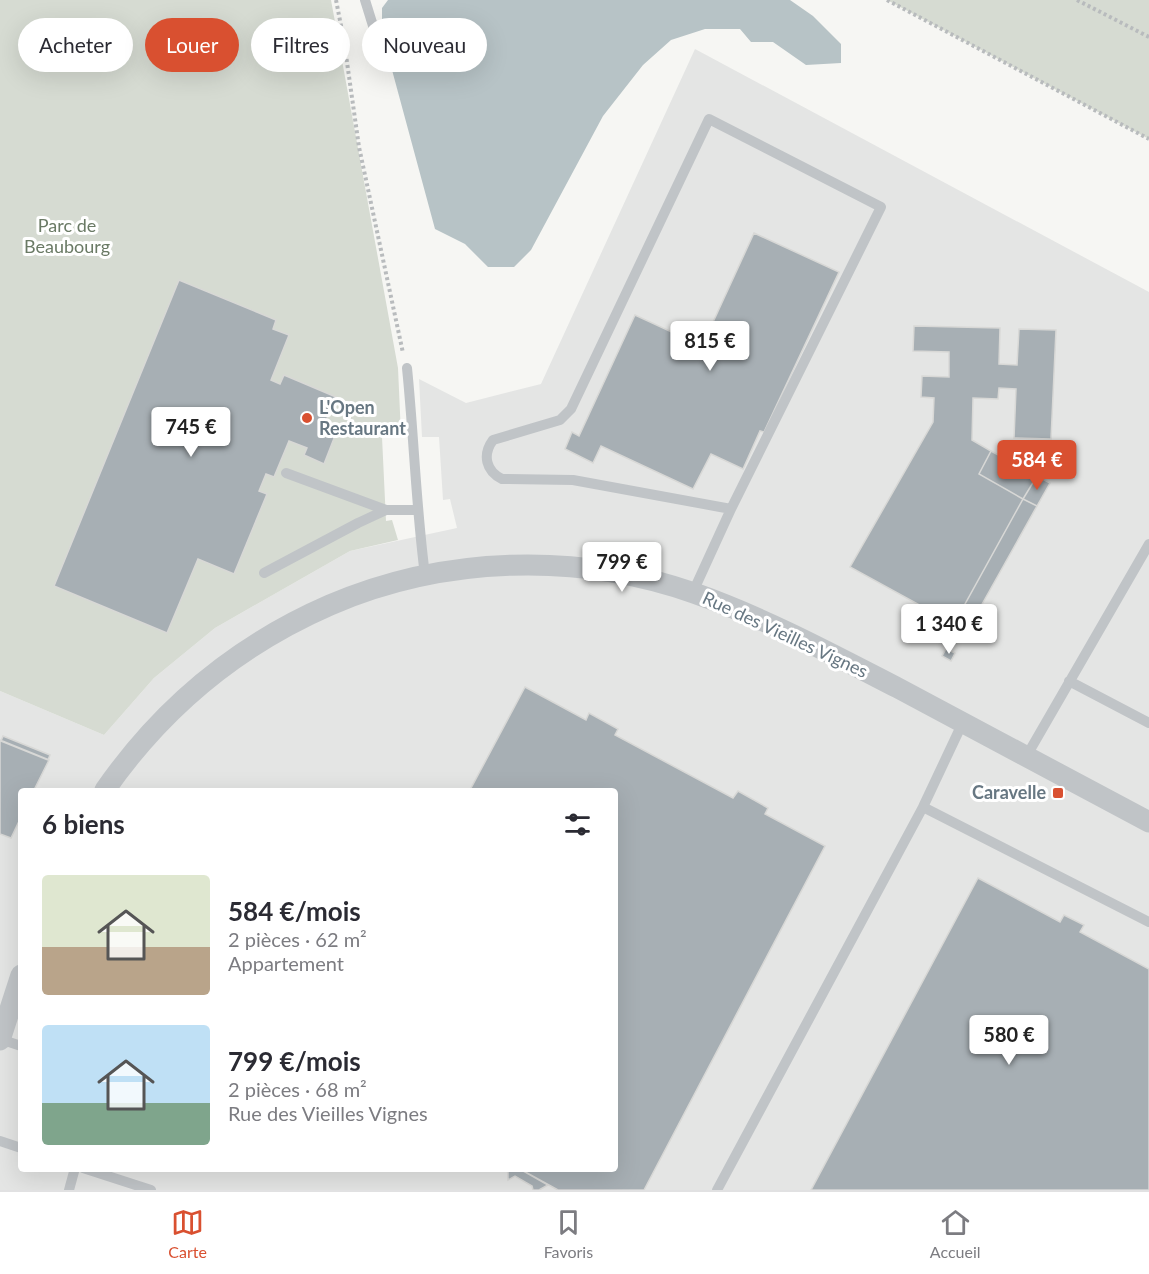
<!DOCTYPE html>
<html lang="fr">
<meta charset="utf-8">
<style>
body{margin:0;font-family:Lato,sans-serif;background:#f2f2f3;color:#2b2b33;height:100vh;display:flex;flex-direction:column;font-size:22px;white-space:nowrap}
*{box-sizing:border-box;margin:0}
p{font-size:20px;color:#7c7c81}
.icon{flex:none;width:33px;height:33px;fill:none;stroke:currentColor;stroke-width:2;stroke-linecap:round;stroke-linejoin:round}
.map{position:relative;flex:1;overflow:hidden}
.sheet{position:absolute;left:18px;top:788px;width:600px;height:384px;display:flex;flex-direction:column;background:#fff;border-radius:6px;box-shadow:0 6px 24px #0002}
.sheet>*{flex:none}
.hud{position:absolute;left:18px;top:18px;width:600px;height:54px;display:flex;gap:12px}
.price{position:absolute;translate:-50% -51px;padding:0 14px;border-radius:6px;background:#fff;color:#222;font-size:20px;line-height:39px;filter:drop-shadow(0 2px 3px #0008)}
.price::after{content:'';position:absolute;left:50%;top:36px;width:18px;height:14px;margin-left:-9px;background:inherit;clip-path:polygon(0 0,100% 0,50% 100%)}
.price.active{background:#d95030;color:#fff}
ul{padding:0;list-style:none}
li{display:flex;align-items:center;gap:18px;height:150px;padding:0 24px}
li span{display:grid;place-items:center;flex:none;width:168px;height:120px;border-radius:6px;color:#555}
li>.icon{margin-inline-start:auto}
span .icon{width:72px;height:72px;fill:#fffc;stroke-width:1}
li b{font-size:26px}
h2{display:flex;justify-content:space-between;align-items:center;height:72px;padding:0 24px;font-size:26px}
.chip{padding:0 21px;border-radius:27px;background:#fff;box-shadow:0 6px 24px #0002;font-size:21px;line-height:54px}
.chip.active{background:#d95030;color:#fff}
.menu{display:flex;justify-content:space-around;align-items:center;height:84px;border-top:2px solid #e1e1e2;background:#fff;font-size:16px;color:#7c7c81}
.menu a{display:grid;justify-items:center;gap:3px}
.menu .active{color:#d95030}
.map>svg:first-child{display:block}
.built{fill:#e4e5e4;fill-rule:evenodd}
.green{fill:#d6dbd2}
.water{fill:#b7c3c6}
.building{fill:#a7afb4;stroke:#d8d8d6;stroke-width:1.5}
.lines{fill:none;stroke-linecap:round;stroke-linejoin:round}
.path{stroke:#b8bbbd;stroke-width:4;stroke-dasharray:3 3;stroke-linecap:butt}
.service{stroke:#c0c4c7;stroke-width:10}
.minor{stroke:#c0c4c7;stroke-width:21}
.poi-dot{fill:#d95030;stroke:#fff;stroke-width:2}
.labels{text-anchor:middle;stroke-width:6;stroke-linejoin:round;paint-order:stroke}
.park-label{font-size:18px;fill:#6a7a65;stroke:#fff}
.poi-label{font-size:18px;font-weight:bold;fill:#677782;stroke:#fff;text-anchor:start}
.street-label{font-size:18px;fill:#677782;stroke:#fff}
</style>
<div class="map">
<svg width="1149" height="1190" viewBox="0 0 1149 1190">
<rect width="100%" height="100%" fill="#f6f6f3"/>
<path class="built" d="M695,49L1149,292V1190H0V691L104,735L154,678L215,628L350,551L457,528L450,499L443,500L439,437H422L419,379L466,403L541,384ZM21,790H615V1168H21Z"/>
<path class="green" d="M0,0H331L398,368L401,435L382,437L386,521L392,520L398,540L350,551L215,628L154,678L104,735L0,691Z
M887,0H1149V139Z"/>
<path class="water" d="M388,0H790L813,16L841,44V63L806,65L773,42H751L740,29H705L671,40L643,65L603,116L531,250L514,267H488L465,244L435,229L382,33V8Z"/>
<path class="building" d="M754,233L839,272L764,432L760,431L743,469L711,454L693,489L601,446L593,463L565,449L572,432L579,436L635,315L702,346Z
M179,280L276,320L273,329L289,335L271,380L280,384L284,375L336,397L325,423L338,428L324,464L304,455L307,448L289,441L274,477L266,474L259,491L267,494L234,574L198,559L167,633L54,586Z
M914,326L1000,328L999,364L1017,365L1019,329L1056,330L1051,439L1014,438L1016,389L999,388L998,399L973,398L972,440L991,451L979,474L1023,499L954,624L850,567L933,422L934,398L921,397L922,376L949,377V352L913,351Z
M991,451L1037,476L1023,499L979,474Z
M1037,476L1050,483L1037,506L1023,499Z
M1023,499L1037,506L967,631L954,624Z
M946,649L955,653L951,661L942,656Z
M525,687L586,720L589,713L618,729L615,735L733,798L738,791L768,808L765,814L825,846L644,1190H558L518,1168H615V790H470Z
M3,736L50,755L48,760L1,741Z
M0,740L49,760L34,790H21V817L11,838L0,834Z
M978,878L1060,922L1064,915L1084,925L1080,932L1149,969V1190H811Z
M501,1168H518L548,1185L539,1190H533L532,1186L515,1176L508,1180V1172Z"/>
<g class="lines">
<path class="path" d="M336,0L344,41L359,147L403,353
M887,0L1149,139
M1077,0L1149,37"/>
<path class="service" d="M365,0L374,29
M407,368C414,437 416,507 425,575
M286,473L386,510
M264,573L358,523L386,510H417
M693,592L731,509L881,207L709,119L571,409L560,420L493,440C482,455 486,471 502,479L573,480L731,509
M1069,681L1149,723
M1026,757L1149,544
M923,807L1149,922
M0,1039L21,1046
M0,1141L21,1148
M83,1168L151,1190
M69,1190L75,1168
M717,1190L923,807L963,722"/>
<path class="minor" d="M105,790C162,708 238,645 330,605C444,556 577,552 694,593C765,618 832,654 898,688C982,732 1065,778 1149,822
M0,1040L21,975"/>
</g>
<g class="poi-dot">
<circle cx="307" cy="418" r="6"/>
<rect x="1052" y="787" width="12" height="12" rx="3"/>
</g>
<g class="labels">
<g class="park-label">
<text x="67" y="232">Parc de<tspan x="67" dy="21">Beaubourg</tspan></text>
</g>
<g class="poi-label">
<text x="319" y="414">L'Open<tspan x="319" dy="21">Restaurant</tspan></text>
<text x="1046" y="799" text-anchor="end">Caravelle</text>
</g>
<g class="street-label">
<text transform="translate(785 635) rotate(25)" y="6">Rue des Vieilles Vignes</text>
</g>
</g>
</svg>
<b class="price" style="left:710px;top:372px">815 €</b>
<b class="price" style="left:191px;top:458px">745 €</b>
<b class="price active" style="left:1037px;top:491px">584 €</b>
<b class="price" style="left:622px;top:593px">799 €</b>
<b class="price" style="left:949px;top:655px">1 340 €</b>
<b class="price" style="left:1009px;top:1066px">580 €</b>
<div class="hud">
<a class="chip">Acheter</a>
<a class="chip active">Louer</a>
<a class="chip">Filtres</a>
<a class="chip">Nouveau</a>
</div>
<section class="sheet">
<h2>6 biens<svg class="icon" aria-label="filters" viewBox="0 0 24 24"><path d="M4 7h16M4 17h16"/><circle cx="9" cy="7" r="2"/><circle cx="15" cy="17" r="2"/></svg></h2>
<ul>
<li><span style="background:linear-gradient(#dfe7d0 60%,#b9a48a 0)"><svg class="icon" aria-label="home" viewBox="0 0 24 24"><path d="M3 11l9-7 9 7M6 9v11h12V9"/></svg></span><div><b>584 €/mois</b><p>2 pièces · 62 m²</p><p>Appartement</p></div></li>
<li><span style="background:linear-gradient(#bfe0f5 65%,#7fa58c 0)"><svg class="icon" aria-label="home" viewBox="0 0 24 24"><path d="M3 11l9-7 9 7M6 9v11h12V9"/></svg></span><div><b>799 €/mois</b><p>2 pièces · 68 m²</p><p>Rue des Vieilles Vignes</p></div></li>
</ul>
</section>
</div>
<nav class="menu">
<a class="active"><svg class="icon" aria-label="map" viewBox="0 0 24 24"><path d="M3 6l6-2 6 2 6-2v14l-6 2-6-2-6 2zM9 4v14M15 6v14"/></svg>Carte</a>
<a><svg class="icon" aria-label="saved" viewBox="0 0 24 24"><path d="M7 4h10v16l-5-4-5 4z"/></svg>Favoris</a>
<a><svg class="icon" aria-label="home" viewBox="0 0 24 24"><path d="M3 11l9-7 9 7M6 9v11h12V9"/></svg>Accueil</a>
</nav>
